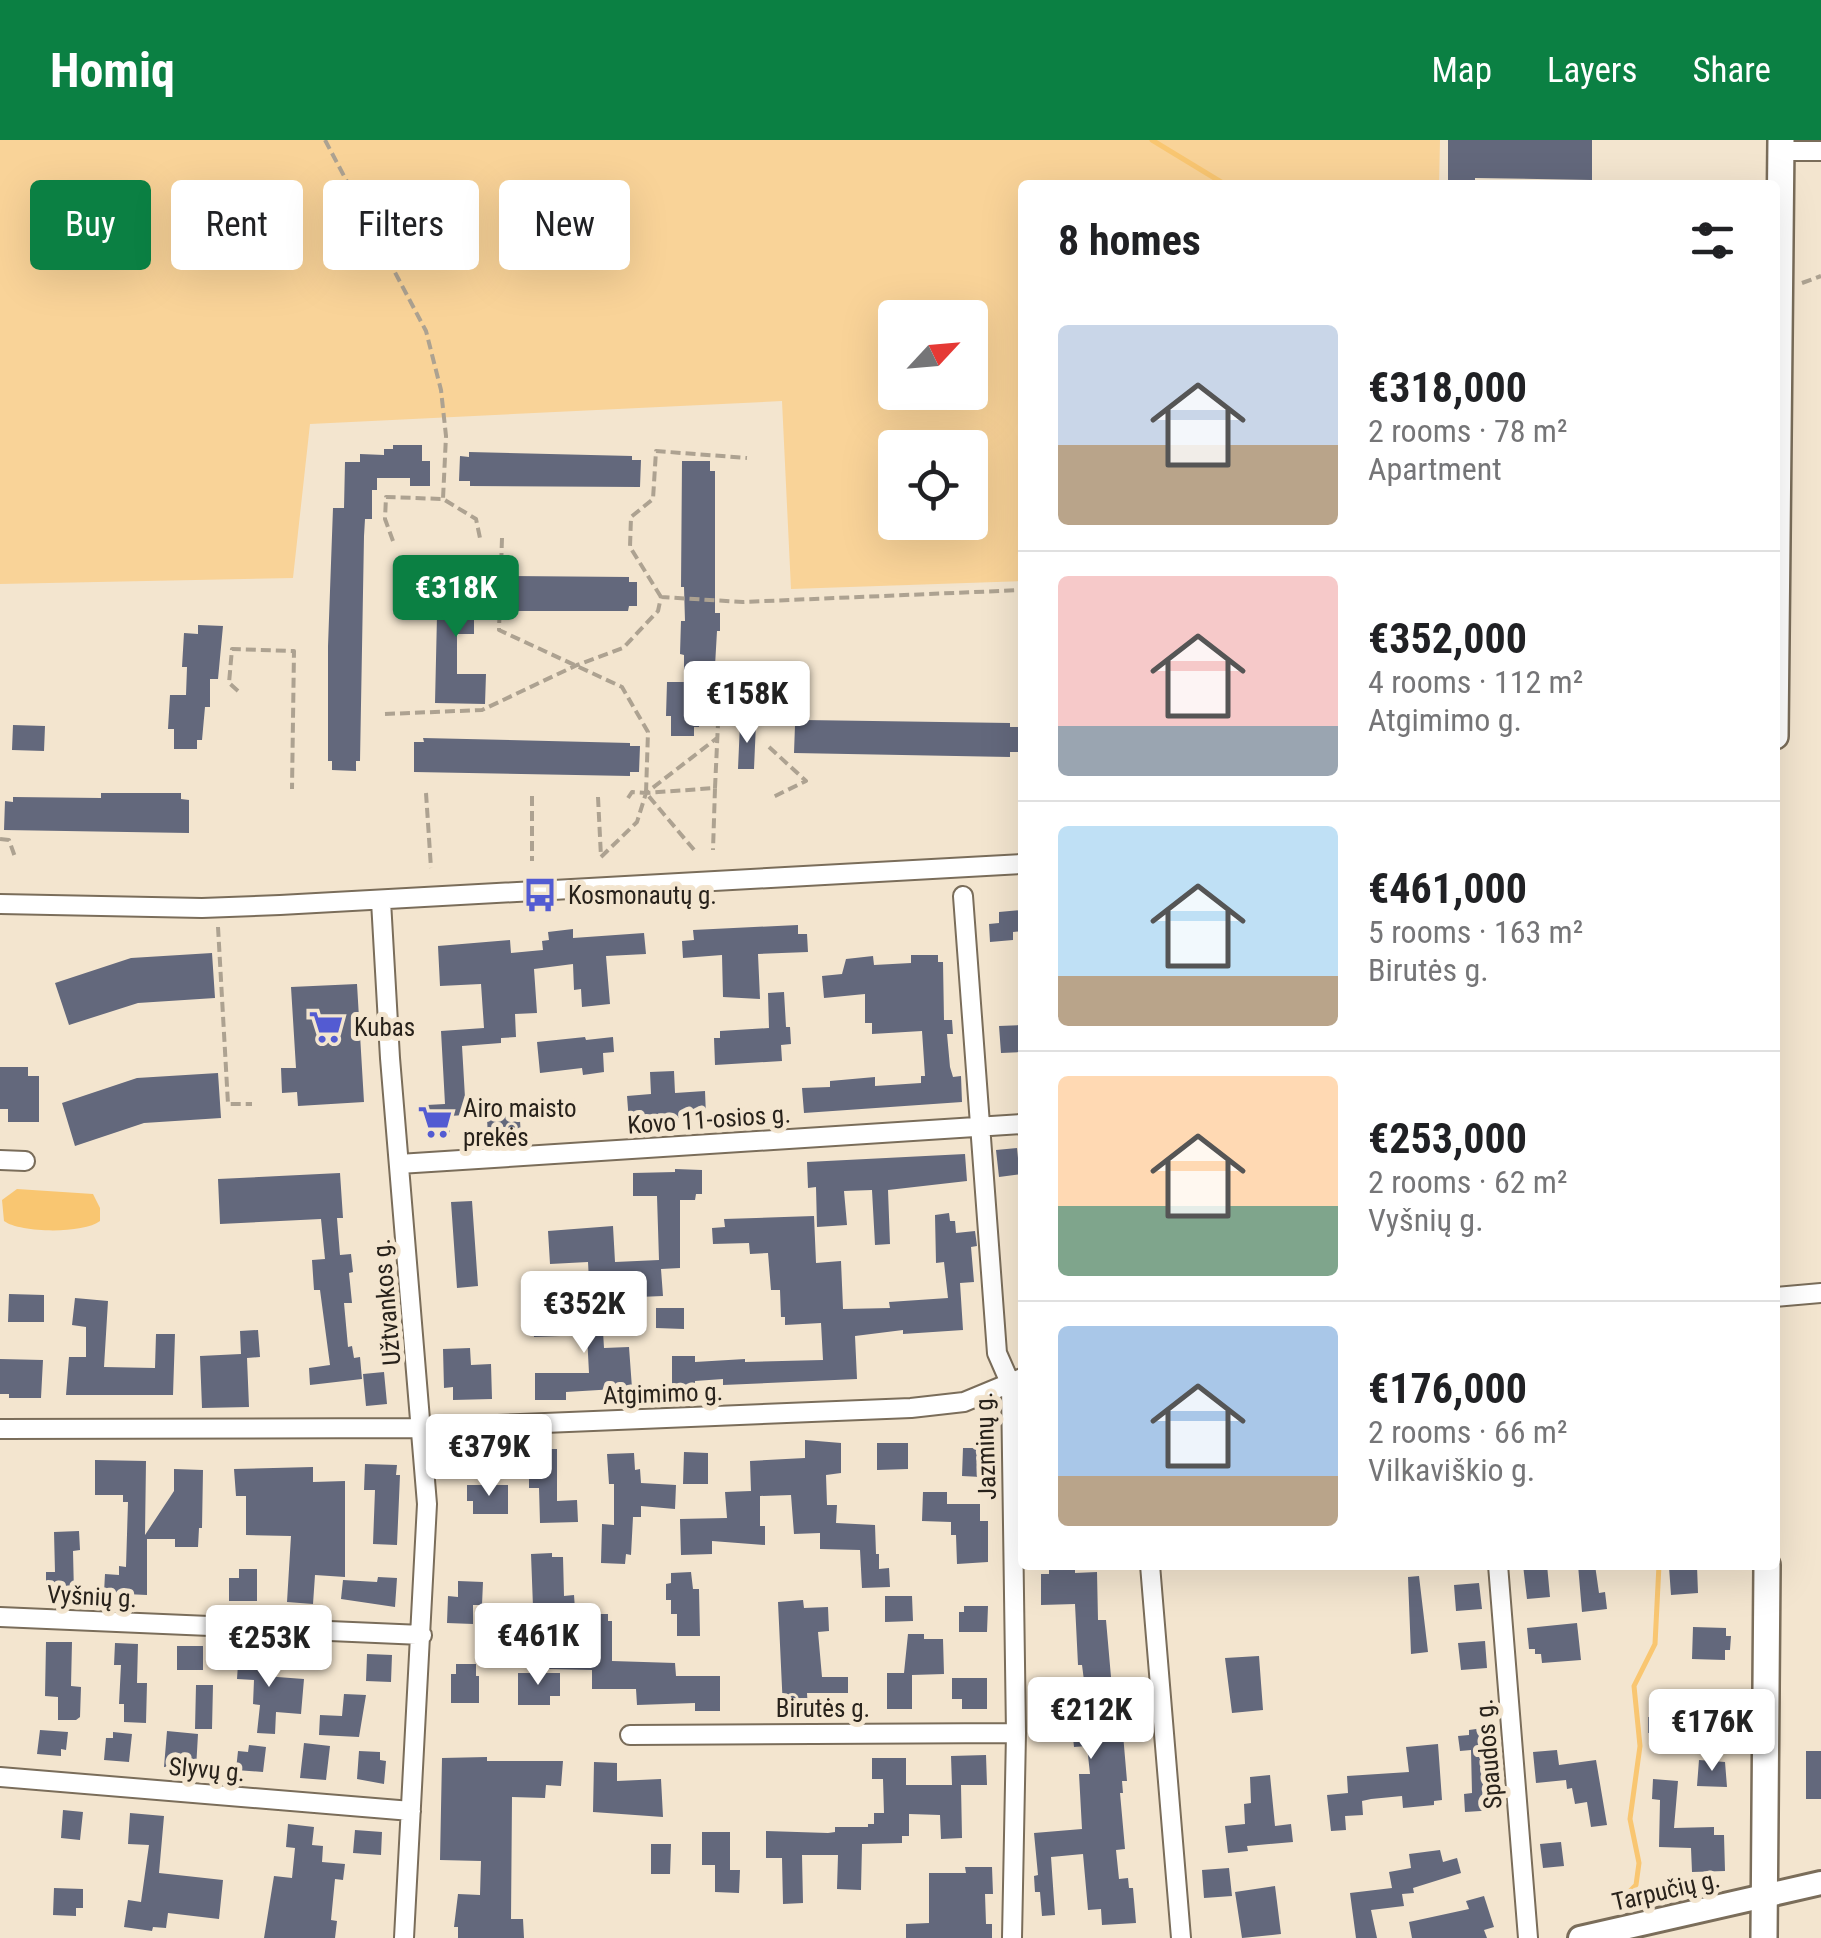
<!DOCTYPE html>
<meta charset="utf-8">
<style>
body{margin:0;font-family:"Roboto Condensed",sans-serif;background:#f2f2f2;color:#202124;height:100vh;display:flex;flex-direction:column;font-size:38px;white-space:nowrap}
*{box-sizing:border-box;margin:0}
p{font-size:32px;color:#757577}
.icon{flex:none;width:55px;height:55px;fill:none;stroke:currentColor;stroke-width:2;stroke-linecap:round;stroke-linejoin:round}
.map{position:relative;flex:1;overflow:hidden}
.panel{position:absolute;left:1018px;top:40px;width:762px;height:1390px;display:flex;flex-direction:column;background:#fff;border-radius:10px;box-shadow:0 10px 40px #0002}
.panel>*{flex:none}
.hud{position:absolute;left:30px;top:40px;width:838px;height:90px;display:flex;gap:20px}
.needle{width:65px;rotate:64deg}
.controls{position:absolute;left:878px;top:160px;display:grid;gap:20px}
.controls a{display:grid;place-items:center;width:110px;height:110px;border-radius:10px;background:#fff;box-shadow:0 10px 40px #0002;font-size:50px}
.price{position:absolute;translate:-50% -85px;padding:0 22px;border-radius:10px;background:#fff;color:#222;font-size:32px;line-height:65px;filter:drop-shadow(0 2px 5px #0008)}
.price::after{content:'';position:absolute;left:50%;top:60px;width:30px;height:22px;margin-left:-15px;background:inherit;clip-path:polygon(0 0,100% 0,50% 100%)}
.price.selected{background:#0b8043;color:#fff}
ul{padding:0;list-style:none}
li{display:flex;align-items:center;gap:30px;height:250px;padding:0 40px}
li+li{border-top:2px solid #e0e0e0}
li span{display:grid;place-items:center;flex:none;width:280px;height:200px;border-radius:10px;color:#555}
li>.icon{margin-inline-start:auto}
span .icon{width:120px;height:120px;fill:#fffc;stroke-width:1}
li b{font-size:42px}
h2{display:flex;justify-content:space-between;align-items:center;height:120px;padding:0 40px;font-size:42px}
.chip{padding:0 35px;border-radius:10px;background:#fff;box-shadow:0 10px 40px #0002;font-size:35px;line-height:90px}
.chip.selected{background:#0b8043;color:#fff}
header{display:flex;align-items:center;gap:60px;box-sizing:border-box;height:140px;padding:0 50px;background:#0b8043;color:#fff}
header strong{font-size:48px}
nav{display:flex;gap:55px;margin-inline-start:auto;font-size:35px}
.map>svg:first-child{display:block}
.green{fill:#f9d398;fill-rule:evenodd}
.water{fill:#f9c671}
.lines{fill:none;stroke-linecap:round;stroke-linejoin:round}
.stream{stroke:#f9c671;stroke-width:5}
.building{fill:#63687c}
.minor-casing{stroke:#7a6d5a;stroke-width:22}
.major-casing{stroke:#7a6d5a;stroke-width:28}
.highway-casing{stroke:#7a6d5a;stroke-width:30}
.path{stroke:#ada291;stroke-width:4;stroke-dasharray:10 5;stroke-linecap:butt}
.minor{stroke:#fff;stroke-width:18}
.major{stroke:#fff;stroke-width:22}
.highway{stroke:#fff;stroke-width:25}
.labels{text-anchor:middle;stroke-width:10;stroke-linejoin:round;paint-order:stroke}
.poi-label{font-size:25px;fill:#28221b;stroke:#f3e5cf;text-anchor:start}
.street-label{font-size:25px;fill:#28221b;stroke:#f3e5cf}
</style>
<header>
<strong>Homiq</strong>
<nav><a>Map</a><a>Layers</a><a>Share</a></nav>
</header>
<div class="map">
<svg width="1821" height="1798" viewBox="0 0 1821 1798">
<rect width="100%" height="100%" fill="#f3e5cf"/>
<path class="green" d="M0,0H1440L1439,45H1022V441L791,449L782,261L310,284L293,438L0,444ZM895,178H970V252H895ZM895,308H970V382H895Z"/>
<path class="water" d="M17,1049L93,1054L100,1068V1081C83,1094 20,1093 4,1081L2,1060Z"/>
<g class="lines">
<path class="stream" d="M1152,0L1226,45
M1617,1764L1636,1745L1639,1723L1630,1679L1640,1606L1634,1546L1655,1504L1659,1425"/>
</g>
<path class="building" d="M1448,0H1592V40L1475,38V45H1448Z
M393,305H422V321H430V346H410V338H377V350H372V379H365L364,396L360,621H356V631L332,630V621H328V506L333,368H344L345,322H360V314L384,315V309H393Z
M469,312L632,316V320H641L640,347L470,346V341H459L460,316L469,317Z
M682,321H710V331H715V473H720V491H717L715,526H708L707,554H703L699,587H694V596H671V576H666L667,542H684V515L680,514L681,481H685L684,447H681Z
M438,432H474V494H457V534H486L485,564L435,563Z
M511,436L629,437V442H637V466H629L628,471H511L512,467H502L503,439H511Z
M198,485L223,486L218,539H210V567H205L202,600H197V609H174V589H168L170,555H186L187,527H182L184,493L198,494Z
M804,580L1010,583V587H1020V612H1010V617L794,613L795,585H804Z
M740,583H756L754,629H738Z
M13,585L45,586L44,611L12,610Z
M423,598L630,603V606H640L639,632H630V636L414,632V602H424Z
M101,653H181V659L189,660V693L4,690L5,661L13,662V657L101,658Z
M1022,770V791L1013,792V800L990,802L989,784L999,783V772Z
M798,785V794H807L808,812L758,814L760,859L723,857L722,815L683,818L682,801L694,800L693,790Z
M573,789V798L644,793L646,814L606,816L610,864L582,867L581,849L574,850L573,824L534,829L537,873L515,874L516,897L501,898V903L462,906L466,975L449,976L450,993L429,995L427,965L445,964L441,891L484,888L481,844L440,846L438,806L510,800L511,813L543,810L542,801L549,800L548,792Z
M212,813L215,858L138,863L69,885L55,843L131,818Z
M911,815H938V822H943L944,880H952L953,894H947L950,927L953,937L961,936L962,962L804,973L802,948L830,947V941L875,937V946L921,943V936H925L922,891L872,894V883H865V854L824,858L822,836L842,834L846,819L873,816L874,825L911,823Z
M357,844L364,962L298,966L297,952L282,953L281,928H296L291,847Z
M784,852L786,887H790L791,904L781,905L782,921L715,925L714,898H720V891L769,888L768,853Z
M1021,885L1022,912L1001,913L999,886Z
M585,897L586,900L613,897L614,912L603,913L604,932L583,935L582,928L540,933L537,902Z
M0,927H28V936H39V982H8V969H0Z
M674,931L675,953L705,951L706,976L629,982L627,956L651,954L650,932Z
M218,933L221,978L144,983L75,1006L62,963L137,938Z
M503,964H519L521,997L488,998L487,978L504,977Z
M1017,1008L1018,1018H1022V1034L999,1037L996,1010Z
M965,1014L967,1041L888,1050L890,1104L875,1105L872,1050L844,1051L847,1085L817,1087L816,1047L808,1048L807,1022Z
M675,1029L702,1030V1054H696L695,1060H680V1128L661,1129L663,1156L590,1159L588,1122L550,1124L548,1091L613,1086L615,1122L659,1120L657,1056H633V1033L675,1032Z
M340,1033L343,1078H337L340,1115L351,1114L353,1132L349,1133L352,1163H344L348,1207L352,1206L354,1218L360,1217L362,1239L310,1245L309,1228L330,1225L320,1150H314L312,1120L325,1119L321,1079L220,1084L218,1039Z
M472,1061L478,1146L457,1148L451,1062Z
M949,1073L950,1081H955L956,1093L975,1091L977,1106L971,1107L974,1142L960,1143L963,1190L903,1194V1190L855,1196L857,1239L723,1245V1239L695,1241V1246H672V1216H695V1222L745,1219V1222L823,1220L821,1183L785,1185V1177H781L780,1150H771L768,1113L750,1114L749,1103L713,1104L712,1088L725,1087L724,1079L814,1076L816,1123L841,1121L843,1169L890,1168L889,1162L948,1158L944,1122L936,1123L935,1075Z
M9,1154L44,1155V1182H8Z
M75,1158L108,1161L104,1227L155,1228L156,1194H175L173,1255H66L69,1217H86V1187L72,1185Z
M601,1159L604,1208L629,1207L632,1248L566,1252V1260H535V1233H589L587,1195L534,1197L533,1181L577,1178L576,1161Z
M656,1168H684V1189L656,1188Z
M258,1190L260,1217L247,1218L249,1267L202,1268L200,1216L241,1214L240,1191Z
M470,1208L471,1225L491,1224L492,1259L453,1260V1247L444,1248L443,1209Z
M0,1219L43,1220L41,1258H9V1254H0Z
M384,1232L387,1264L366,1266L363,1234Z
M805,1300L841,1303V1333L826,1335L827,1365H837L836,1383L875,1385L876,1414H879V1429L889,1428L890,1447L862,1448L860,1410L820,1409V1393L794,1394L791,1355L760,1356V1386H765V1405L712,1401V1414L681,1415L680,1379L727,1378L725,1352L751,1351L750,1321L805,1318Z
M877,1303H908V1329L877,1330Z
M963,1308H989L988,1332H982L981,1337L962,1336Z
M540,1309H557V1361L577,1360L578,1382L540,1383L539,1348H529V1316H540Z
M684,1312L708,1313V1344H683Z
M634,1313L635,1330L640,1329L641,1343L676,1345L675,1369L641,1366V1377H633L631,1415L626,1414L625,1424L601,1423L602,1384L614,1385V1344H609L607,1314Z
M95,1320L146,1321L145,1395L174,1351V1329L203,1330L202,1388H199L198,1407H175V1399H147V1455L104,1453L105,1434L119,1435V1426L126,1427L128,1362H123V1355H95Z
M365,1324L397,1325L396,1335H400L397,1405L373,1404L375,1350H364Z
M313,1327V1342L345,1341V1437L315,1435L313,1464L287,1462L291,1396L246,1395V1356H236L234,1329Z
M467,1345H508V1374H473V1361H467Z
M923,1352H947V1364H980V1381H988V1422L957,1424L956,1395H951V1382L922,1381Z
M79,1391L80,1410L73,1411L74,1454H46V1432H55L54,1392Z
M552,1413V1417H563L564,1456L574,1455L576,1483L555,1484L556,1496L530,1498L528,1468L533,1467L531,1414Z
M1049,1425H1075V1433L1097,1432L1098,1480H1106L1116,1594H1123L1127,1641H1122L1123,1653H1120L1125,1709L1116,1710L1119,1739L1128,1738L1129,1748H1133L1136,1783L1102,1785L1101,1769L1088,1770L1083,1714L1051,1717L1055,1775L1042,1776L1040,1752H1035L1034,1736L1038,1735L1034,1693L1082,1689L1079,1634H1090L1087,1606L1074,1607L1070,1570L1081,1569L1080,1556H1086L1082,1525H1078L1075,1464L1041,1465V1434H1049Z
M1523,1425H1547L1550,1457L1527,1459Z
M1578,1425H1595L1599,1453L1605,1452L1607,1469L1582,1472Z
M1697,1426L1698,1453L1671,1455L1669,1427Z
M239,1429H257V1461H229V1438H239Z
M691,1432L693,1449H699L700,1496H677V1474H671V1460H666V1444L671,1443V1433Z
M1419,1436L1428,1512L1411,1514L1408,1437Z
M378,1437L397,1438L395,1467L341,1459L343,1440L377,1442Z
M458,1441L483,1442L482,1465H473V1484L447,1483L448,1456L458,1457Z
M1479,1443L1482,1469L1456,1471L1454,1445Z
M885,1456H912L913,1481L885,1482Z
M803,1460L804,1468L828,1467L829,1491L818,1492L822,1537H848V1553H807L808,1569H783L778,1462Z
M964,1466H988L987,1492H959V1472H964Z
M588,1474H608V1481H612V1521L675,1523L676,1536H720V1571H695V1563L637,1565L636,1549H592V1530L548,1529V1512L589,1513Z
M1577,1483L1581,1520L1542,1523L1541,1514H1535V1509H1529L1527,1488Z
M1693,1487L1726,1488V1496H1731L1730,1510H1725V1520L1692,1519Z
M908,1494H924V1499H943L944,1534L912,1535V1569H887V1533H904Z
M1485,1501L1487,1528L1461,1530L1458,1503Z
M46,1502H72L71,1546L81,1547L80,1577L76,1580H58V1557L45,1556Z
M115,1503L138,1504L137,1543H147L146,1583L124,1582V1564H119L121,1525H114Z
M177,1506H203V1530H177Z
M239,1509L266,1510L264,1536L304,1539L301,1574L276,1572L275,1594L257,1593L260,1565L253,1564L254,1540L237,1539Z
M367,1514L392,1515L391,1542L366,1541Z
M1259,1516L1263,1570L1232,1573L1225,1518Z
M456,1524H476V1536H479V1563H451V1534H456Z
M518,1533H560V1556H550V1565H518Z
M952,1538H987V1569H962V1559H952Z
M196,1545H213L212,1589H195Z
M344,1554L366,1555L359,1597L319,1595L320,1575L342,1576Z
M1699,1557H1725V1586H1678L1679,1592L1648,1593V1577H1655V1570L1691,1569V1566H1699Z
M1490,1587L1496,1670L1465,1672L1464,1654L1472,1653L1471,1610L1460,1611L1458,1596L1469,1595V1590Z
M40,1590L68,1592L66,1610L61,1609V1616L37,1614Z
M167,1591L198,1594L196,1629L164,1627Z
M113,1592L132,1594L129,1622L104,1620L106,1598H113Z
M304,1603L330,1606L326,1640L300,1638Z
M1438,1604L1442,1660L1434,1661V1665L1403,1668L1402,1656L1371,1659L1362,1661L1363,1675L1345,1676L1346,1690L1331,1691L1327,1655L1348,1653L1347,1636L1409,1632L1406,1607Z
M249,1605L266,1607L263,1632L236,1630L238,1611L248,1612Z
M1557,1610L1559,1625L1596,1620L1607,1685L1591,1687L1587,1662L1575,1664L1572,1648L1567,1649L1566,1640L1536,1643L1533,1612Z
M359,1611L380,1612V1620L386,1621L384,1644L357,1639Z
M1806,1611H1821V1659H1806Z
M986,1615L987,1645H961L962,1698L941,1699L940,1675L909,1674V1696H902V1703L862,1704L861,1750L837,1749L838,1715H802L803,1763L783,1764L782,1718H766V1691L828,1693L835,1692V1687H868V1684H874V1673H884L883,1639H872V1618H906V1645H952L951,1616Z
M487,1617V1621H563L561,1646L546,1645L545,1658L512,1657L511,1779H523L524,1798H458V1787H454L458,1754L480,1755L481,1721L440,1720L442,1618Z
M1699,1620L1725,1622L1727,1647L1697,1646Z
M594,1622L617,1623V1641L661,1639L663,1677L593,1672Z
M1270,1635L1275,1686L1291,1684L1293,1702L1247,1706L1248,1711L1228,1713L1225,1686L1245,1684L1244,1664L1251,1663L1250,1637Z
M1653,1639L1678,1641L1674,1688L1714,1687V1695H1724L1725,1731L1692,1732L1691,1708L1659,1707L1660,1660L1652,1659Z
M63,1670L83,1672L80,1700L61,1698Z
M130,1673L164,1676L159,1733L223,1740L219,1779L168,1773L166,1788L153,1787L152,1791L124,1787L128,1760L141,1762L149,1705L128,1704Z
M288,1684L314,1687L312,1705L323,1706L322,1722L345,1724L343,1740L335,1739L331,1780L337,1781L335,1798H264L274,1736L292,1738L295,1708L286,1707Z
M355,1690L382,1692L381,1715L353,1713Z
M702,1692H730V1730H740L739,1753L715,1752V1725H702Z
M1561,1702L1564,1726L1543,1728L1540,1704Z
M651,1704H671L670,1734H651Z
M1440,1710L1443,1722L1457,1718L1461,1733L1413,1748L1414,1753L1402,1754L1404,1766L1371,1770L1377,1798H1356L1350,1753L1392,1748L1389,1732L1411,1728L1409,1714Z
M965,1727H992L993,1754H985L986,1784H992V1798H906V1784L929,1783V1733H966Z
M1229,1728L1232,1756L1204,1758L1202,1730Z
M1275,1746L1281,1794L1242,1798L1235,1752Z
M54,1748L83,1749V1768H76V1776L53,1775Z
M1484,1756L1494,1787L1484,1790L1487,1798H1412L1409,1782L1469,1769L1466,1761Z"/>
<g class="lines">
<g class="minor-casing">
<path id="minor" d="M1780,11H1821
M963,756L997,1213L1011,1245L1016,1593L1012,1798
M381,761L390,918L427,1364L404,1798
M0,764L202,768L280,765L1022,724
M0,1020L25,1021
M399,1024L1022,984
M1775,1157L1821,1153
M0,1289L422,1288L911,1268L964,1262L1022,1238
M1150,1425L1181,1798
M1498,1425L1528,1798
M0,1477L422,1495
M630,1595L1016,1593
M0,1637L411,1671"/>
</g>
<g class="major-casing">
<path id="major" d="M1580,1798L1821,1743"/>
</g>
<g class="highway-casing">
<path id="highway" d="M1775,596L1781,0
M1764,1798L1767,1425"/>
</g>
<path class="path" d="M325,0L426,191L441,250L446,296L443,359
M1802,143L1821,136
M502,398L499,490L622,547L648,592L646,653L695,711
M393,401L385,379L386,357L443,359L476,379L480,398
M661,457L630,407L631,377L653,359L656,311L747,318
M238,551L229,543L232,509L294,511L292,649
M385,574L482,570L577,525L623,508L658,471L661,457L743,462L1022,450
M769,607L806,641L771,658
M715,648L719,562L753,551
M426,653L431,728
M532,656V721
M598,657L601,717
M628,658L632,652L646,653L717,598
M0,699L9,700L15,717
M601,717L637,682L646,653L715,648L713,710
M218,787L228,964H252"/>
<use href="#minor" class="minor"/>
<use href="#major" class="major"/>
<use href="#highway" class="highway"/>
</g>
<defs>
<g id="bus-bare" transform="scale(2.7)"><path d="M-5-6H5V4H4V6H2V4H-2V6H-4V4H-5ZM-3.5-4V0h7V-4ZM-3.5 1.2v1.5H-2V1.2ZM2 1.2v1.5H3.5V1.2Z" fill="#535bd2" stroke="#f3e5cf" stroke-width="2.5" paint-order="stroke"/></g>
<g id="supermarket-bare" transform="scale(2.7)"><path d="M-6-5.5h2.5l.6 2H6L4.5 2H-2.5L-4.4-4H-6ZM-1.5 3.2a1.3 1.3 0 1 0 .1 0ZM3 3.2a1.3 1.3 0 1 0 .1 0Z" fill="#535bd2" stroke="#f3e5cf" stroke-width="2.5" paint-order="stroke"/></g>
</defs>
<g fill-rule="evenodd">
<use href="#bus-bare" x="540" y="755"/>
<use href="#supermarket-bare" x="326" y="887"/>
<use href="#supermarket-bare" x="435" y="982"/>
</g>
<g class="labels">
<g class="poi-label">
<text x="568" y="764">Kosmonautų g.</text>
<text x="354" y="896">Kubas</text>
<text x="463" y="977">Airo maisto<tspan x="463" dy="29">prekės</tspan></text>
</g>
<g class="street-label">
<text transform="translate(709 979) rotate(-4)" y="9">Kovo 11-osios g.</text>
<text transform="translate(386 1162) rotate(-95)" y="9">Užtvankos g.</text>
<text transform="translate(663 1253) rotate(-2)" y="9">Atgimimo g.</text>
<text transform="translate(985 1306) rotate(-92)" y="9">Jazminų g.</text>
<text transform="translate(92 1456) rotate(3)" y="9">Vyšnių g.</text>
<text x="823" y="1577">Birutės g.</text>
<text transform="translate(1488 1614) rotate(-95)" y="9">Spaudos g.</text>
<text transform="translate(207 1629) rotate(5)" y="9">Slyvų g.</text>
<text transform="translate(1666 1750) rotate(-13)" y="9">Tarpučių g.</text>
</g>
</g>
</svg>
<div class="controls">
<a><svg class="needle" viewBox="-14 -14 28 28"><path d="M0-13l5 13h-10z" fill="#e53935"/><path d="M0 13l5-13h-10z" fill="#757577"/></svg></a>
<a><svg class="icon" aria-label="locate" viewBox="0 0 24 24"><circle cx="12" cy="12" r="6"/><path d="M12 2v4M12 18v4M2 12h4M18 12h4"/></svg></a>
</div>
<b class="price selected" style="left:456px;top:500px">€318K</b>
<b class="price" style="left:747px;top:606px">€158K</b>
<b class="price" style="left:584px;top:1216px">€352K</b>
<b class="price" style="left:489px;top:1359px">€379K</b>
<b class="price" style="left:538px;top:1548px">€461K</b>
<b class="price" style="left:269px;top:1550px">€253K</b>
<b class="price" style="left:1091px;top:1622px">€212K</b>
<b class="price" style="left:1712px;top:1634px">€176K</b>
<div class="hud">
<a class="chip selected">Buy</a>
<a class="chip">Rent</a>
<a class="chip">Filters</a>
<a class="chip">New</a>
</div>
<section class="panel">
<h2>8 homes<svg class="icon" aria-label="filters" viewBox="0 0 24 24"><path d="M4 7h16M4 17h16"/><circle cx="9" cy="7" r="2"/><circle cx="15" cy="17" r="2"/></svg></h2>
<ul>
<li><span style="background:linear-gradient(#c9d6e8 60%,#b9a48a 0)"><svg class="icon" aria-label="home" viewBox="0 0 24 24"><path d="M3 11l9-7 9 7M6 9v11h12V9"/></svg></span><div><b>€318,000</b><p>2 rooms · 78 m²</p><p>Apartment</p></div></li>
<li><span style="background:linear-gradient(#f6c9c9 75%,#9aa5b1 0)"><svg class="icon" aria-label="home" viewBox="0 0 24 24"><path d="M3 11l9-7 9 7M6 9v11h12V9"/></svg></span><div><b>€352,000</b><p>4 rooms · 112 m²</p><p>Atgimimo g.</p></div></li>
<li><span style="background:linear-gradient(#bfe0f5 75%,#b9a48a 0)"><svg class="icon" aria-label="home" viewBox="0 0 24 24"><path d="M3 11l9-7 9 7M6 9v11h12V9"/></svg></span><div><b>€461,000</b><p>5 rooms · 163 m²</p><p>Birutės g.</p></div></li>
<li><span style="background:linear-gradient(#ffd9b3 65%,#7fa58c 0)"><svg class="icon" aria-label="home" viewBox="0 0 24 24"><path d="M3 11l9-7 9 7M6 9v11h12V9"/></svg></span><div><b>€253,000</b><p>2 rooms · 62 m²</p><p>Vyšnių g.</p></div></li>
<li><span style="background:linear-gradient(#a9c7e8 75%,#b9a48a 0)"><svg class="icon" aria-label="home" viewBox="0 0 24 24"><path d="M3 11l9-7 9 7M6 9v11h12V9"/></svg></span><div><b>€176,000</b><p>2 rooms · 66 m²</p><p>Vilkaviškio g.</p></div></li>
</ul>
</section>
</div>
